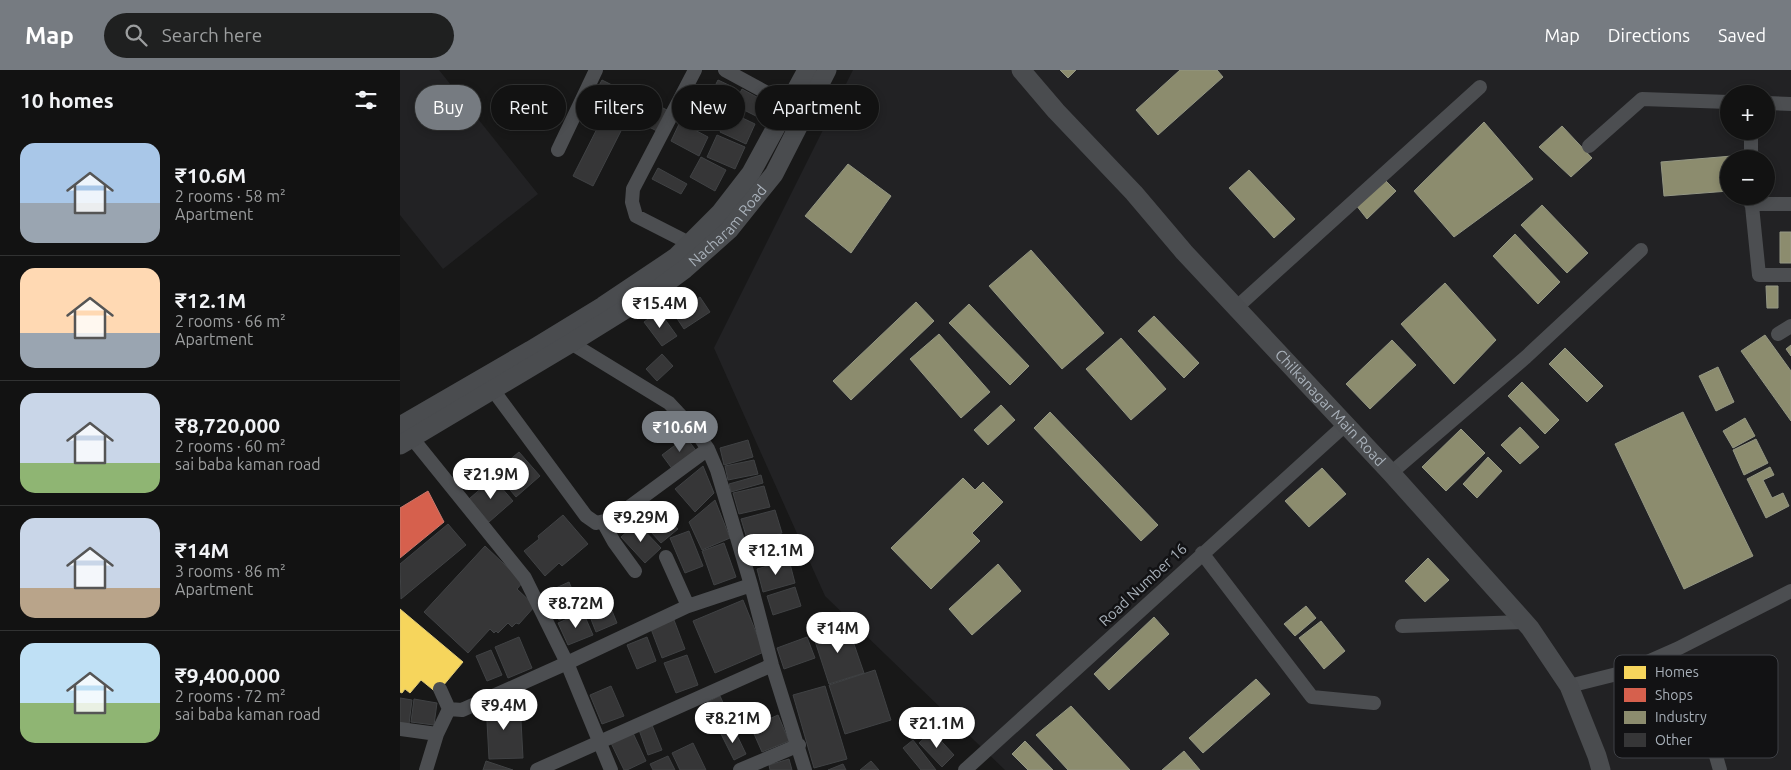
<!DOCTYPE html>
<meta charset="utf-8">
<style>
body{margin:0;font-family:Ubuntu,sans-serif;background:#1f2020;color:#f1f3f6;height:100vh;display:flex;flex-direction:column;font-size:19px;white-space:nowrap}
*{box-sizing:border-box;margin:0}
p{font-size:16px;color:#9c9e9f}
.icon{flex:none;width:28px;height:28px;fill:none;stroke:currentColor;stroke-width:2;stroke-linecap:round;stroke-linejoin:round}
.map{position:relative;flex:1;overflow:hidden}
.side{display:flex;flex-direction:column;background:#121212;width:400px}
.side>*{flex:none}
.banner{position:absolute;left:15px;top:15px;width:475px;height:45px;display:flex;gap:10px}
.buttons{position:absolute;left:1320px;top:15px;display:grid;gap:10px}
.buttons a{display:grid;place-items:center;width:55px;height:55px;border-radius:50%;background:#121212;box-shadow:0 2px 8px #0003,0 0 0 1px #313232;font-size:25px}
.price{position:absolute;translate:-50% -42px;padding:0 11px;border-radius:18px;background:#fff;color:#222;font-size:16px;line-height:32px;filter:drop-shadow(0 1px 2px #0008)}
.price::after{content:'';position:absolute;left:50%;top:30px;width:15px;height:11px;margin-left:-8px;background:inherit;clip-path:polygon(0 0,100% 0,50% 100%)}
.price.current{background:#767b81;color:#fff}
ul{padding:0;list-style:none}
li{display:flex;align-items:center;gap:15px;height:125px;padding:0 20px}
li+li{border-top:1px solid #313232}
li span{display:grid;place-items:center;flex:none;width:140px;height:100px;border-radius:15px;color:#555}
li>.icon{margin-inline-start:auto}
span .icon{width:60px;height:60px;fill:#fffc;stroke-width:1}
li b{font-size:21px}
h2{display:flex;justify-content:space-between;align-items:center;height:60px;padding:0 20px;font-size:21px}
.tag{padding:0 18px;border-radius:22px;background:#121212;box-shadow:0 2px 8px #0003,0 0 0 1px #313232;font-size:18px;line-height:45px}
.tag.current{background:#767b81;color:#fff}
header{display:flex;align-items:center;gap:30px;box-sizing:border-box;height:70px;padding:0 25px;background:#767b81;color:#fff}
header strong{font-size:24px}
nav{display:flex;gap:28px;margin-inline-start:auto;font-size:18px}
.search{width:350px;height:45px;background:#1f2020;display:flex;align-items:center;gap:12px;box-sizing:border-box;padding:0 18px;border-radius:28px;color:#9c9e9f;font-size:19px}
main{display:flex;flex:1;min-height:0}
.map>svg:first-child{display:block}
.built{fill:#222224;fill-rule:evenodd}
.homes{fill:#f6d55c;stroke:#dfca78}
.shops{fill:#d6604d;stroke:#c8786d}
.industry{fill:#8c8c6e;stroke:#949784}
.building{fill:#363637;stroke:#404244}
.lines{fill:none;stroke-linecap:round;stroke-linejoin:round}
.minor{stroke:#4c4e51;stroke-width:14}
.secondary{stroke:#4a4c4f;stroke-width:19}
.labels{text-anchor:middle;stroke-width:5;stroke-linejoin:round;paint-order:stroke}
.street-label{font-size:15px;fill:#a8b0b9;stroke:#121214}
.key{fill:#121214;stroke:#3f4146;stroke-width:1}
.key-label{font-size:14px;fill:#a8b0b9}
</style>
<header>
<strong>Map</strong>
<div class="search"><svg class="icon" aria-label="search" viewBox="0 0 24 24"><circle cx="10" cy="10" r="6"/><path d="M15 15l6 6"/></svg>Search here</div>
<nav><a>Map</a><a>Directions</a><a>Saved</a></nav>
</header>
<main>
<section class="side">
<h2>10 homes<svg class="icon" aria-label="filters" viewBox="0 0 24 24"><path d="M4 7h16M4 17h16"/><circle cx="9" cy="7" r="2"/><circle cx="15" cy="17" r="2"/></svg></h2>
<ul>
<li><span style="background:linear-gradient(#a9c7e8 60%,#9aa5b1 0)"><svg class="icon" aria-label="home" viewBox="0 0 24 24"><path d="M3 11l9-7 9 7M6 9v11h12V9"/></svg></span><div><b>₹10.6M</b><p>2 rooms · 58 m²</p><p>Apartment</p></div></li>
<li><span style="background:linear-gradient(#ffd9b3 65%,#9aa5b1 0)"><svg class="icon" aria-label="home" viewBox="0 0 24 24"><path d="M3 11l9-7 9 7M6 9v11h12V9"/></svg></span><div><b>₹12.1M</b><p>2 rooms · 66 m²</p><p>Apartment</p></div></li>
<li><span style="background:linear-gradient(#c9d6e8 70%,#8fb573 0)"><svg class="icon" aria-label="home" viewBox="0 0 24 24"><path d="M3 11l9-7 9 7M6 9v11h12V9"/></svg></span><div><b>₹8,720,000</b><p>2 rooms · 60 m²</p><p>sai baba kaman road</p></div></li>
<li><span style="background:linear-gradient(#c9d6e8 70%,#b9a48a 0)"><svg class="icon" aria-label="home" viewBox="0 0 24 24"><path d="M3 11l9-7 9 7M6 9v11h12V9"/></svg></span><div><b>₹14M</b><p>3 rooms · 86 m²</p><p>Apartment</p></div></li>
<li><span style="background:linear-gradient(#bfe0f5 60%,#8fb573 0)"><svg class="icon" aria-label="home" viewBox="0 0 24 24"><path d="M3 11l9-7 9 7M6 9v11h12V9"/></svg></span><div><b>₹9,400,000</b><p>2 rooms · 72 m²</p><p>sai baba kaman road</p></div></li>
</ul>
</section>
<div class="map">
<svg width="1391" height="700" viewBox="0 0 1391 700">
<rect width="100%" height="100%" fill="#181818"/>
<path class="built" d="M0,0H39L138,124L43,199L0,145Z
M453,0H1391V700H605L425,526L314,278ZM1329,24H1366V61H1329ZM1329,89H1366V126H1329Z"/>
<path class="homes" d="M0,539L63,592L37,623L21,610L10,623L5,619L2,623L0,622Z"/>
<path class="shops" d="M28,421L44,452L0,488V438Z"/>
<path class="industry" d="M660,0H676L668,8Z
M780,0H817L823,7L758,65L736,40Z
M1084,52L1133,109L1054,167L1014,121Z
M1162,56L1192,88L1171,107L1139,77Z
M1332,86V89H1329V121L1264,126L1261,92Z
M448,94L491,126L451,183L405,146Z
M849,100L895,149L874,168L829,118Z
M985,110L996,121L967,149L956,135Z
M1142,135L1188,183L1167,203L1121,155Z
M1380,162H1391V193H1380Z
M1115,164L1160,212L1138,234L1093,186Z
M631,180L704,263L662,299L589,216Z
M1045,213L1096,270L1054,314L1001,254Z
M1366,216H1378V238H1367Z
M516,232L534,251L451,330L433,311Z
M569,234L629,296L610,315L549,253Z
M754,246L799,293L784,308L738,261Z
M539,264L590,322L561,348L510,289Z
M1365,265L1391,301V351L1341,281Z
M721,268L766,319L731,350L686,299Z
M992,270L1016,295L970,339L946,314Z
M1391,275V286L1386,279Z
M1165,278L1203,316L1187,332L1149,294Z
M1318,297L1334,332L1316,341L1299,306Z
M1122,312L1159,350L1145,364L1108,326Z
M601,335L615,350L588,375L574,360Z
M650,342L758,455L741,471L634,358Z
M1283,342L1353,486L1284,519L1215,374Z
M1345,348L1355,366L1333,378L1323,361Z
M1120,357L1139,377L1120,394L1101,375Z
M1061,359L1085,383L1046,421L1022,397Z
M1356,369L1368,393L1344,405L1333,380Z
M1088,387L1102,401L1077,428L1063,414Z
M1370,397L1374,405L1363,410L1372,428L1383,423L1389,436L1366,448L1347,409Z
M922,398L946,424L909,457L885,431Z
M563,408L575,420L583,412L603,432L572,463L580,471L531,519L491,478Z
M1028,488L1049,510L1025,532L1005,511Z
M598,494L621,521L572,565L549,539Z
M906,536L916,548L895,566L884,554Z
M754,547L769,564L709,620L694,604Z
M921,551L945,581L924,599L899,568Z
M856,609L870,624L803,683L789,668Z
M671,636L730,700H668L636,665Z
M625,671L653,700H628L612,684Z
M784,681L800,700H762Z"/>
<path class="building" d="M202,10L230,24L226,33L197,19Z
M318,10L335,18L326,39L308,30Z
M342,19L366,32L358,47L334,35Z
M239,26L267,40L257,61L229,47Z
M330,42L355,54L346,74L320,62Z
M205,43L225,53L193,116L173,106Z
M280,52L308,67L299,86L271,71Z
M317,65L345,77L335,99L307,87Z
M301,87L326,100L315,121L290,107Z
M258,98L287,114L281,124L252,109Z
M300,227L310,242L284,259L274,244Z
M259,241L277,266L262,276L244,252Z
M262,284L273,296L257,311L246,299Z
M286,367L297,382L273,400L262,385Z
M348,370L353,387L324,395L320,378Z
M119,382L140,406L116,427L95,402Z
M354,390L358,404L328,410L325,396Z
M303,396L314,423L295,442L275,419Z
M361,405L363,413L331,422L329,414Z
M93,408L113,431L89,452L69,429Z
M364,416L370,437L339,444L333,423Z
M315,430L330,468L302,480L289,452Z
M258,436L278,459L261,473L241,451Z
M375,440L382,463L348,472L341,449Z
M163,445L188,474L162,496L159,493L145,506L124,481L139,469L138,466Z
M237,453L261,478L245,493L221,467Z
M48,454L66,475L1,529L0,494Z
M289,461L303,496L285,503L270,468Z
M382,466L388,486L356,495L350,474Z
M324,473L336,507L314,515L302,481Z
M85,476L123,512L117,519L135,536L119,554L116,553L112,557L108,553L98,563L96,561L94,563L90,559L68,583L24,542Z
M389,490L395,513L363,522L357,499Z
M169,512L181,541L159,550L147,522Z
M395,517L401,536L373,545L367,526Z
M343,530L364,582L315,603L293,551Z
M208,531L217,553L196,562L187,539Z
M183,542L193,565L168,575L158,553Z
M274,550L285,579L262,588L251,559Z
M447,554L464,603L429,614L413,565Z
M119,567L132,598L108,608L95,577Z
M247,567L256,591L237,599L227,575Z
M407,567L415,588L384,599L377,578Z
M91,580L102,605L87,611L76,586Z
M287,585L298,615L276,623L264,593Z
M475,600L491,650L445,664L429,615Z
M211,616L224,646L202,654L190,625Z
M425,616L447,689L414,698L393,625Z
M320,626L332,652L319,658L307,632Z
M0,628L12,630L9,654L0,653Z
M14,629L37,633L34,655L11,652Z
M120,632L123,688L89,689L86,633Z
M378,645L389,671L362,682L351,657Z
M252,655L262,680L248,685L239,660Z
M333,657L346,684L334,690L321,664Z
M532,661L554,685L542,697L519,673Z
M233,663L246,691L227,700H224L211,673Z
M513,670L536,700H521L503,678Z
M293,673L306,700H280L272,683Z
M268,686L275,700H253L250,694Z
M389,689L392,700H370L369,695Z
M86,691L113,700H83Z
M471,691L479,700H460Z
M443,694L446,700H428Z"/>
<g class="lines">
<path class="minor" d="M325,0L389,35
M1366,33L1391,34
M1189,76L1242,29L1329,32
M158,80L196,0
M1351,89V61
M1351,126L1359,205H1391
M1351,134H1391
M289,173L236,146L232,132L233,119L295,0
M837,237L1080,17
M1378,264L1391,256
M171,273L269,333L297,363L308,379L317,400L351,515L372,595L405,700
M89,311L93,320L186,446L196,453L213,449L308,379
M12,368L125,508L167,593L211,700
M991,403L1126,287L1241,180
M203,452L214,472L235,501
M802,483L912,627L974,633
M266,487L288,536
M1002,556L1124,552
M1169,616L1225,602L1277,579L1391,521
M40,619L49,639
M0,659L37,664
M1312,672L1320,700
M26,700L37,664L49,639L62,640L167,593L288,536L351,515
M137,700L372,595
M340,700L399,675
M565,700L945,355"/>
<g class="secondary">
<path id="s1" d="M621,0L656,41L734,123L784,182L991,403L1130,558L1169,616L1197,686L1201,700"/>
<path d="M0,356L131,280L203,236L276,187L320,143L351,103L407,0"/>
<path id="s2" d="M0,375L171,273L255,221L285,199L329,160L374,104L427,0"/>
</g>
</g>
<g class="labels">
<g class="street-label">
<text dy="5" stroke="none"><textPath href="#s2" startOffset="396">Nacharam Road</textPath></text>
<text dy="5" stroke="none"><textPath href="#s1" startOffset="458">Chilkanagar Main Road</textPath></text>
<text transform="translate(743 515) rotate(-43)" y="5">Road Number 16</text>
</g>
</g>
<rect x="1214" y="585" width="164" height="103" rx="8" class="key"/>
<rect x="1224" y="596" width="22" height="13" fill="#f6d55c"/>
<rect x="1224" y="618" width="22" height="14" fill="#d6604d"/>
<rect x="1224" y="641" width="22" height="13" fill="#8c8c6e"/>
<rect x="1224" y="663" width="22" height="14" fill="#363637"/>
<g class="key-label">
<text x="1255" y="607">Homes</text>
<text x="1255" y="630">Shops</text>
<text x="1255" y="652">Industry</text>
<text x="1255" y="675">Other</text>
</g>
</svg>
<div class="buttons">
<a>+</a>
<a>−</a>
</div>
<b class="price" style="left:260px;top:259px">₹15.4M</b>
<b class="price current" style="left:280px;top:383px">₹10.6M</b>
<b class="price" style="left:91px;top:430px">₹21.9M</b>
<b class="price" style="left:241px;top:473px">₹9.29M</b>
<b class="price" style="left:376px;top:506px">₹12.1M</b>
<b class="price" style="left:176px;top:559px">₹8.72M</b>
<b class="price" style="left:438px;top:584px">₹14M</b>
<b class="price" style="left:104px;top:661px">₹9.4M</b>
<b class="price" style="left:333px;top:674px">₹8.21M</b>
<b class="price" style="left:537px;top:679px">₹21.1M</b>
<div class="banner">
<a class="tag current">Buy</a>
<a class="tag">Rent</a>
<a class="tag">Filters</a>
<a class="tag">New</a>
<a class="tag">Apartment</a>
</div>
</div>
</main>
